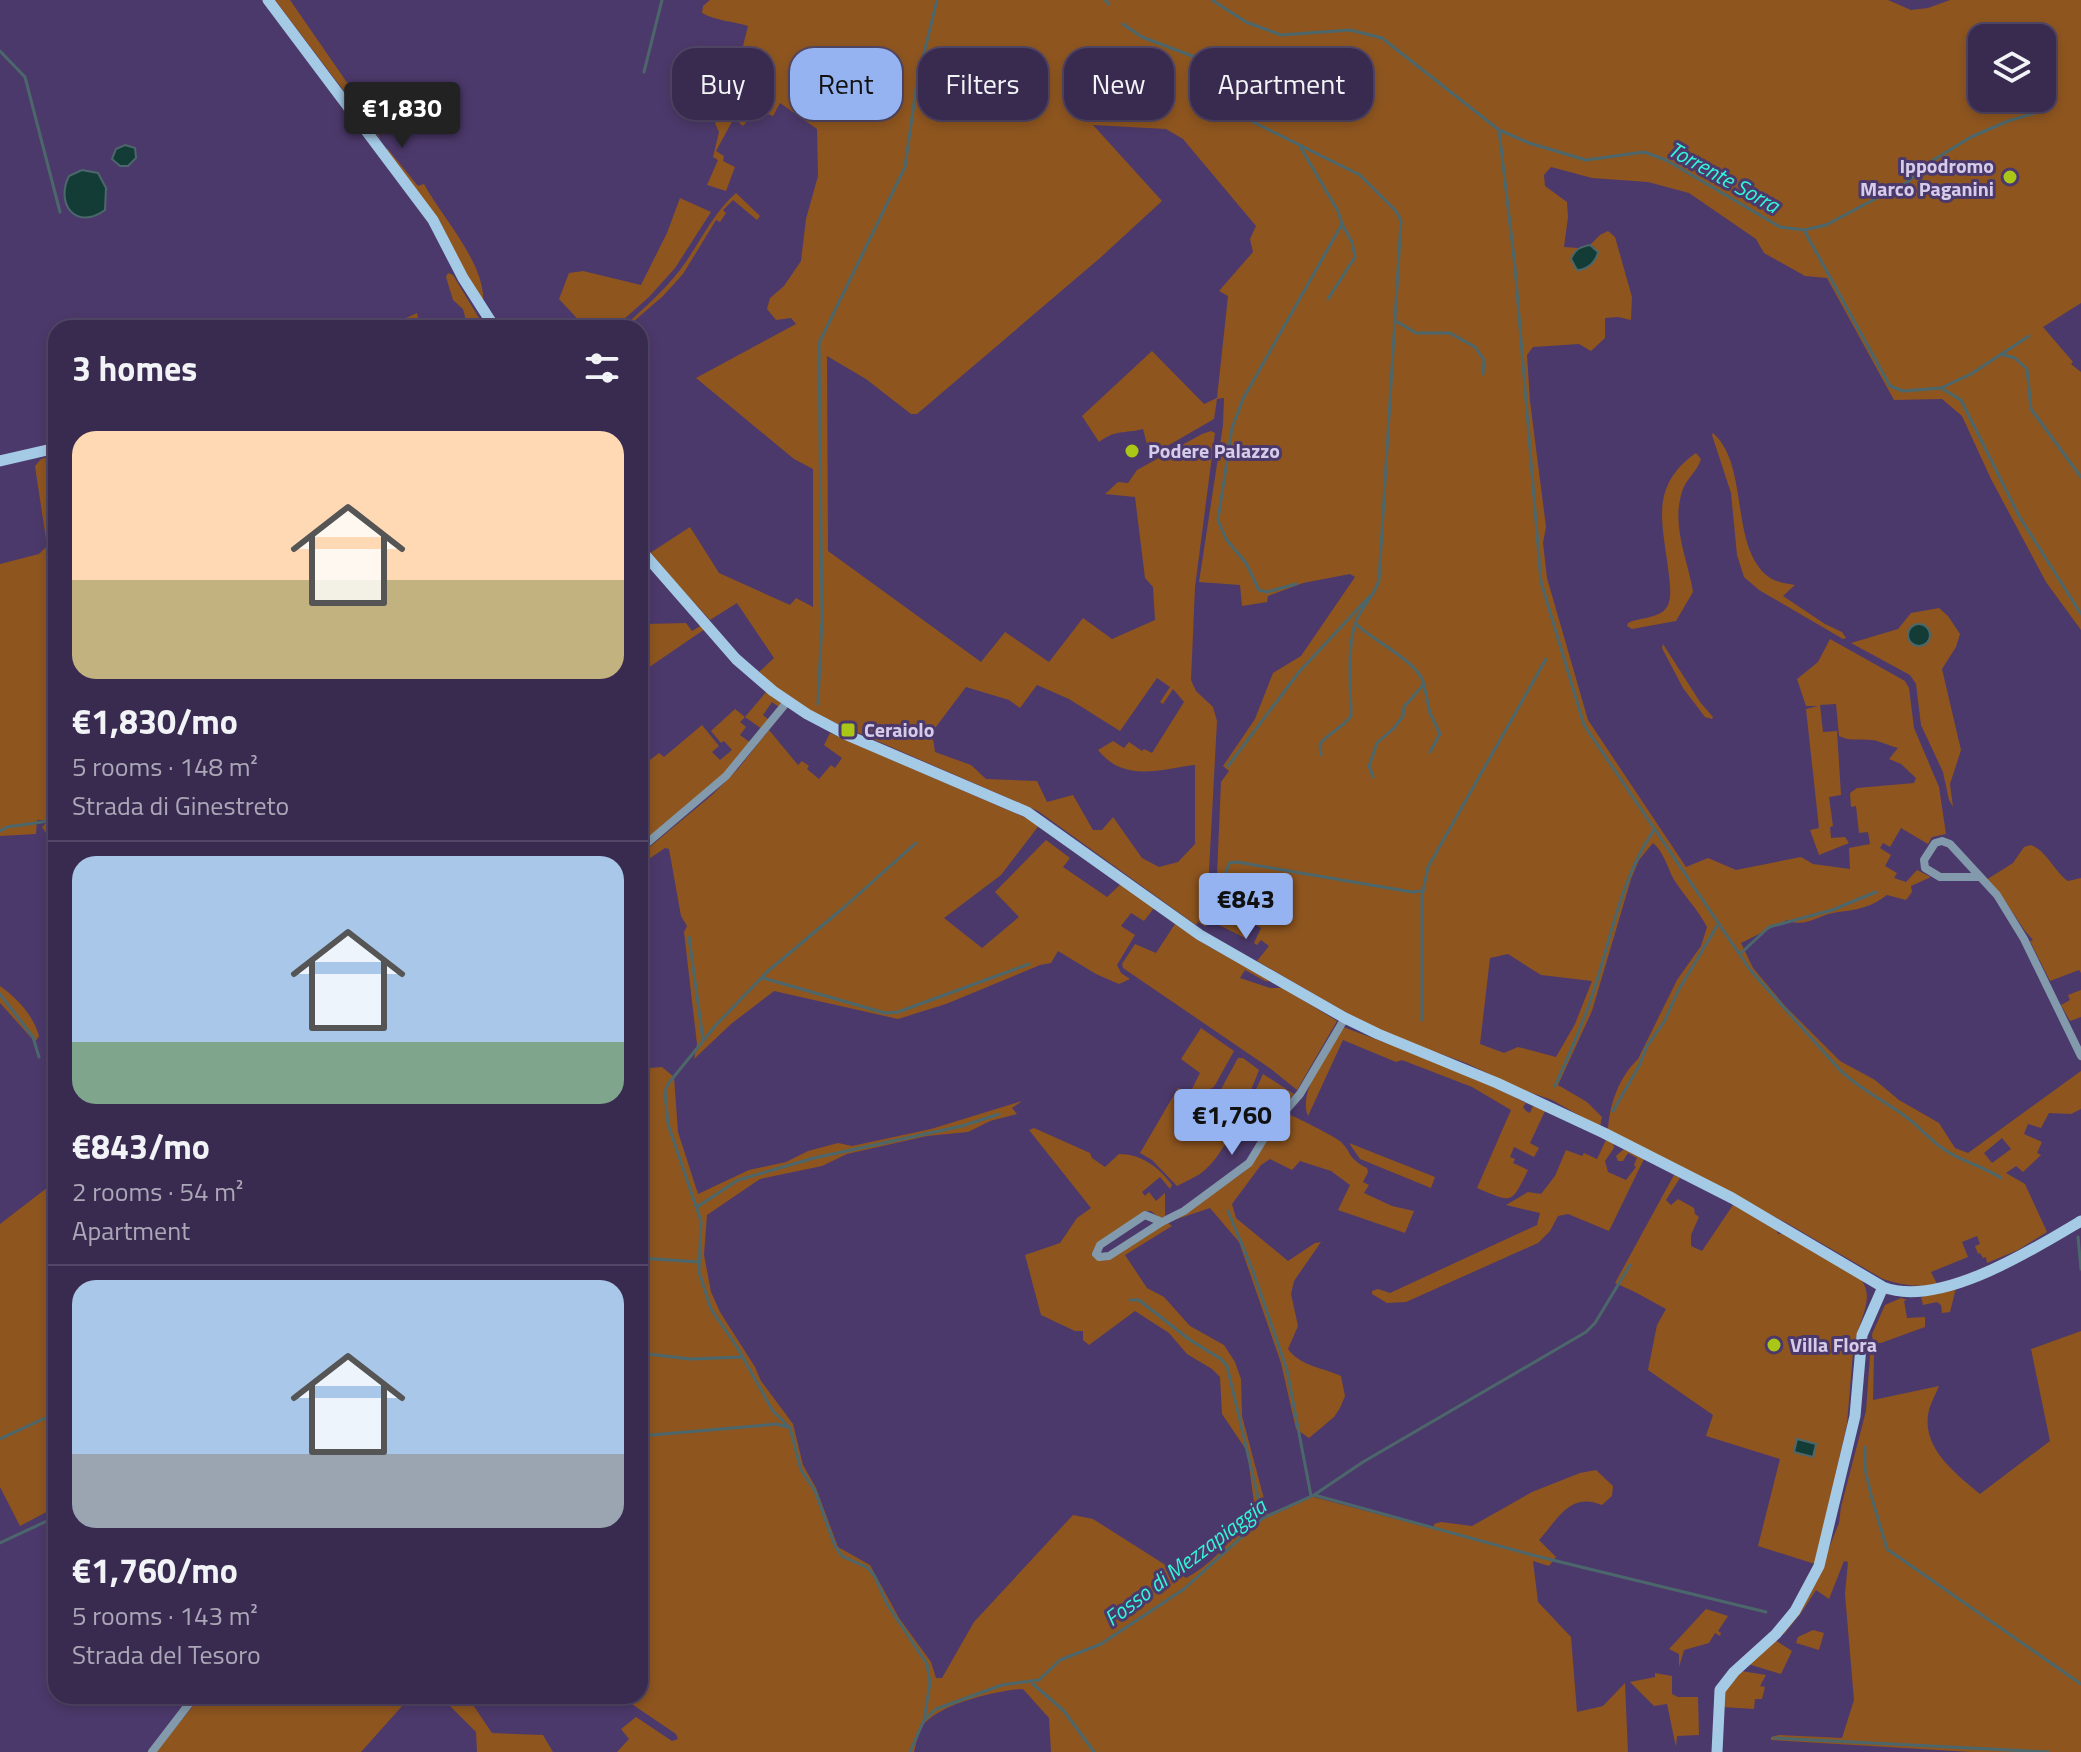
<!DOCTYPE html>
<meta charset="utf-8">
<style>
body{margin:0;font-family:"Titillium Web",sans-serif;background:#403357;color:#f1f3f6;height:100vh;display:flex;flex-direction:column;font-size:30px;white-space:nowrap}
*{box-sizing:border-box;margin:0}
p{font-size:26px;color:#aba7b7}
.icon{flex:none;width:44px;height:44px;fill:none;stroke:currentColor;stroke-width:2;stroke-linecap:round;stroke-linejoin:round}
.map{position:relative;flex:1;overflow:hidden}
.drawer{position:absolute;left:48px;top:320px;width:600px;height:1384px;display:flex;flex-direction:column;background:#392b50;border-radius:24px;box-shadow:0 4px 12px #0003,0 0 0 2px #534767}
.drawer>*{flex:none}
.guide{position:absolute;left:672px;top:48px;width:760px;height:72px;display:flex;gap:16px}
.fabs{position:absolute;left:1968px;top:24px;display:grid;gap:16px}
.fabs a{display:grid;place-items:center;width:88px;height:88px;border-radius:16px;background:#392b50;box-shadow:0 4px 12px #0003,0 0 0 2px #534767;font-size:40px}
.price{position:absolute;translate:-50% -68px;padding:0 18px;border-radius:8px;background:#95b2f1;color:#111;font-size:26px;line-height:52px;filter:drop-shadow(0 2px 4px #0008)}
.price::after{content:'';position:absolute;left:50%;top:48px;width:24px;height:18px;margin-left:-12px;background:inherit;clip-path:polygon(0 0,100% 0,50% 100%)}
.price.on{background:#222;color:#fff}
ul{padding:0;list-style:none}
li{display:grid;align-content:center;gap:16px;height:424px;padding:0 24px}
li+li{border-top:2px solid #534767}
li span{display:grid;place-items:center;height:248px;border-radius:24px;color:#555}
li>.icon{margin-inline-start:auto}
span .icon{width:144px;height:144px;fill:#fffc;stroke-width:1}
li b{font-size:34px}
h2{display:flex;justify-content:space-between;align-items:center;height:96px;padding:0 24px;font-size:34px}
.pill{padding:0 28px;border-radius:24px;background:#392b50;box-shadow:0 4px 12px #0003,0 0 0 2px #534767;font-size:28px;line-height:72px}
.pill.on{background:#95b2f1;color:#111}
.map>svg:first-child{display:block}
.green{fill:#8e551f;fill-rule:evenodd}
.water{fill:#123c35;stroke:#4c676b;stroke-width:2}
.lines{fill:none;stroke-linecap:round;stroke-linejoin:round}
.stream{stroke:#4c676b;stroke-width:3}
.street{stroke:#829aac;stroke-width:8}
.secondary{stroke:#a4cae6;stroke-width:11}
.poi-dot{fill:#aac717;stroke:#4c396b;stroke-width:3}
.labels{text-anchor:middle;stroke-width:6;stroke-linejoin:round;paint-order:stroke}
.poi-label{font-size:20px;font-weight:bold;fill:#d5ccea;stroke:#4c396b;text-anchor:start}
.water-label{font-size:22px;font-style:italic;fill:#33f5d8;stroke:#4c396b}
</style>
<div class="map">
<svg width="2081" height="1752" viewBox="0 0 2081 1752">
<rect width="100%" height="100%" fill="#4c396b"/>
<path class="green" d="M275,0H290L366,110L381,140Z
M710,0H1888L1911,10L1928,8L1950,0H2081V303L2043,327L2073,362L2071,364L2081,372V630L2046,582L1991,479L1962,416L1942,399L1894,400L1827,278L1805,276L1764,253L1756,239L1689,193L1648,182L1592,178L1551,167L1544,175L1545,186L1567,202L1568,217L1564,247L1578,248L1574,253L1595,247L1590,245L1600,235L1608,231L1615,237L1632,297L1631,320L1618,317L1605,318V338L1591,351L1579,344L1533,347L1527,355L1530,401L1546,527L1543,543L1547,578L1588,720L1686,867L1708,858L1736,870L1801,857L1813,864L1850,869L1849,848L1870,844L1868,832L1859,833L1856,806L1851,807L1850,793L1857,788L1914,783L1916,778L1901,764L1889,759L1898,748C1889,746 1881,741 1872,740C1860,738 1851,742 1839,736L1836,704L1820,705L1823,732L1837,731L1841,795L1829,797L1833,826L1830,827L1831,838L1845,837L1849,843L1819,855L1810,830L1819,828L1806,709L1818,706H1806L1797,679L1818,662L1830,639L1905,681L1909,688L1914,728L1939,787L1946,834L1932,837L1928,844L1901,828L1890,847L1883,843L1880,848L1891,855L1885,866L1897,873L1894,878L1906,882L1917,870L1931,877L1911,886L1912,892L1906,900L1887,895C1872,907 1856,910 1838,912C1820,914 1805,929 1787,920L1741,943L1753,968L1785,1006L1840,1061L1875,1080L1899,1100L1939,1123L1955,1148L1968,1153L2081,1071V1109L2071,1114L2049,1113L2041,1128L2028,1124L2024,1134L2042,1142L2037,1153L2041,1155L2023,1172L2016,1166L2006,1173L2025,1184L2047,1232L2018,1250L1987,1263L1986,1257L1983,1258L1980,1253L1978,1254L1975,1246L1980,1244L1977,1236L1962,1242L1968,1257L1931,1272L1937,1284C1918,1288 1901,1285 1883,1279L1785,1222L1608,1131C1609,1105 1619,1077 1638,1059L1677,980L1701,946L1707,927C1698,909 1683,895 1673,878C1667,866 1663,851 1653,843L1639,860L1631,879L1592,1011L1558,1085L1587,1102L1602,1117L1600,1127L1552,1100L1523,1090L1466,1063L1380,1032L1257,961L1269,946L1261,940L1257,945L1254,943L1261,928L1254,924L1247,939L1215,923L1221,782L1229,771L1223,766L1255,719L1273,673L1301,656L1355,577L1350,574L1303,583L1268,596L1267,602L1242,606L1240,585L1199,582L1223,425L1224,398L1217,399L1214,419L1150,456L1143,429C1124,434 1116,429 1099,442L1082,416L1152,351L1204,404L1217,398L1228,296L1219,291L1253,252L1250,239L1256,226L1183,139L1166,129L1093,125L1162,201L1100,258L917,414H911L866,379L827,356L828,551L981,662L1005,632L1049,662L1083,618L1112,639L1155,620L1153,587L1145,578L1135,497L1105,494L1118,482L1128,483L1137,470L1202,434L1211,431L1215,433L1195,587L1191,680L1196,691L1213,707L1217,721L1206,927L1198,922L1196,925L1038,811L815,714L789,698L759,672L774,658L737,603L710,620L640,543V540L650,553L690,527L719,573L790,605L796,598L813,607V469L794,459L696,378L796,324L791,318L776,320L767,309L770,298L784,286L801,261L806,219L818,176L817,129L780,103L773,116L757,110L743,126L734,118L716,151L724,156L723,161L735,167L726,191L707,185L718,160L713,157L719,132L715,123L724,103L736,92L747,57L741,54L748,26C732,21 717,21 702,13L703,6ZM1982,38H2042V98H1982ZM1157,678L1170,687L1160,702L1163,704L1173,689L1184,702L1152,753L1144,749L1142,751L1129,742L1124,748L1113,741L1098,750C1124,783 1160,769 1195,765V844L1178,862L1159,867L1142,858L1113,817L1102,830H1093L1073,795L1047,802L1037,781L986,779L971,765L935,752L932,732L966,687L1009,700L1020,708L1037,685L1069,699L1120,731ZM1508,954L1541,975L1592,981L1575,1024L1556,1057L1518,1047L1504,1053L1480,1044L1490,958ZM2002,1138L2011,1149L1992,1163L1984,1153Z
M387,148L418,186L424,184C441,216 486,264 483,302L456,256L440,221L387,152Z
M736,193L760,216L757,220L733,200L723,210L726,213L720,222L716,220L683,274L663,296L626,328H622C642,310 663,292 680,270C699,245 712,214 736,193Z
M680,198L711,212L675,268L649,297L614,328H586L559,299L569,273L583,271L641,285L667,233Z
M448,273L453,275L485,328H468L463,309L453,300L446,277Z
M417,313L420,328H384Z
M1713,433C1749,465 1730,541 1765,574C1773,582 1785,583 1795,585L1783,596L1825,624L1842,632L1846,638L1843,639L1759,590L1744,577L1737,555L1731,493L1712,435Z
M1696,453L1701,459C1697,472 1685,480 1682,492C1671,526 1688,559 1693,592L1676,621L1632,629L1627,626L1628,623C1640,617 1659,619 1667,607C1672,598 1670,586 1669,576C1664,527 1647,487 1696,453Z
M48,457L52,478L56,477V849L42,827L46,823L45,820H37L36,834L0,836V564L39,554L47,546L35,466L41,459Z
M1939,608L1948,616L1960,634L1956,647L1942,669L1961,750L1950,784L1953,807L1949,800L1943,772L1921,725L1916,684L1910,675L1851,643L1898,629L1911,613Z
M640,618L646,624L686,623L692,631L702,625L705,629L642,672L640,676Z
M1663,644L1700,702L1713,717L1712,719L1705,717L1683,688L1662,648Z
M766,692L782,703L779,707L772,702L763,715L769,720L762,729L745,717L740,722L746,727L740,735L751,743L724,775L640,845V794L648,795L642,766L659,753L664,757L702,725L719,746L712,752L720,760L732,750L724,741L721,743L711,731L735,709L745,717Z
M769,730L798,765L802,761L809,766L807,769L819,779L831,765L835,768L842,758L824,745L830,733L1040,824L1001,875L944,918L982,948L1019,917L995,892L1046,840L1070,858L1063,867L1107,897L1123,882L1154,908L1144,921L1131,913L1121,926L1135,935L1117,965L1121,973L1130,979L1119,984L1096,974L1058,951L1051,963L1040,965L946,1004L898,1019L774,991L731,1024L694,1059L697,1044L684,932L687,926L681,916L669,849L665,848L640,865V855L712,795L738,769Z
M2031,845C2047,851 2054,871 2068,881L2081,878V973L2079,970L2050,981L2030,941L2033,940L2025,931L1999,892L1986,880L2013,863L2024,847Z
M1175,924L1206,945L1274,982L1265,981L1245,970L1240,978L1270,988H1283L1337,1021L1297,1090L1271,1069L1123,968L1122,964L1135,944L1156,953Z
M0,986C18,999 33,1015 39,1036L35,1042L0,1003Z
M2081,990V1017L2070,1021L2061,1005L2070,1000L2068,995Z
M1343,1027L1464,1072L1526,1103L1523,1107L1526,1111L1530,1113L1533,1106L1545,1111L1530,1143L1539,1148L1534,1157L1514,1147L1510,1157L1515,1159L1513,1163L1528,1170C1511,1205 1513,1203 1477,1188L1511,1110L1472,1087L1402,1060L1396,1062L1343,1040L1308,1116C1297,1091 1331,1048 1343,1027Z
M1201,1028L1234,1051L1214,1087L1200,1094L1192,1110L1193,1117L1207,1123L1214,1102L1238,1058H1243L1259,1070C1247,1100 1227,1155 1200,1174C1193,1178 1185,1182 1177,1186L1152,1160L1140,1153L1178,1088L1190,1093L1200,1073L1181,1059Z
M662,1067L674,1077L678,1132L698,1194L749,1170L786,1162L808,1151L838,1143L852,1146L931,1129L1022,1101L1012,1108L1017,1114L990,1121L968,1132L927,1136L847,1154L822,1166L760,1179L707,1215L704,1255L711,1292L720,1312L755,1367L761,1381L793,1424L803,1465L816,1488L838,1547L870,1565L899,1618L931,1662L936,1678H942L974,1622L1073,1515L1093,1519L1186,1578C1215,1563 1235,1535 1255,1510L1247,1451L1222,1414L1220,1377L1212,1369L1187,1354L1169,1333L1135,1311L1089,1345L1083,1340V1331H1075L1041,1315L1025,1255L1060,1243L1077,1218L1091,1208L1029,1130L1034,1128L1090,1153L1092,1158L1105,1167L1119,1154C1141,1154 1159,1167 1172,1185L1170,1189L1160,1177L1142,1192L1145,1196L1149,1192L1156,1201L1165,1193V1216L1160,1218L1151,1211H1145L1098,1242L1093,1255L1098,1259L1167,1222L1172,1226L1125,1255L1147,1288L1164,1297L1190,1326L1224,1345L1235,1362L1241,1379L1242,1416L1268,1514L1310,1496L1434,1529V1524L1441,1522L1472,1526L1532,1492L1580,1473L1596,1470L1613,1486L1612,1496L1602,1505C1570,1492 1559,1518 1539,1540L1556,1557L1549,1566L1533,1561L1538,1602L1571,1637L1577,1712L1603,1706L1625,1683L1628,1752H1051L1049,1718L1023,1689C998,1690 935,1705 922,1727C918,1734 916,1744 914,1752H617L629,1739L621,1729L636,1717L672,1741L678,1739L676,1734L620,1696H640V1069Z
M1263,1074L1294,1094L1272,1120L1248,1107Z
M1287,1114C1295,1116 1333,1136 1340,1141C1352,1152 1347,1158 1367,1168L1368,1172L1363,1182L1369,1185L1364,1193L1392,1206L1414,1211L1405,1233L1338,1210L1350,1185L1331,1171L1300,1161L1292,1170L1270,1159L1261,1165L1232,1204L1236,1218L1288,1261L1315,1243L1321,1242L1294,1281L1291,1294L1298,1326L1288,1349C1300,1366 1324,1368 1341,1376L1345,1396L1340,1408L1334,1417L1309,1438L1296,1429L1281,1363L1239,1242L1210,1208L1174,1220L1244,1172Z
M1606,1140L1613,1143L1614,1148L1605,1161L1608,1172L1626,1180L1636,1167L1634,1165L1637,1158L1628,1153L1623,1161H1618L1616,1156L1624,1149L1644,1159L1609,1231L1568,1214L1558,1216L1550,1231L1538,1243L1406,1302L1387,1303L1372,1294V1291L1378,1289L1390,1293L1537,1225L1540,1213L1506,1205L1528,1192L1541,1194L1555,1176L1566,1150L1582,1156L1584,1153L1597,1159Z
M1349,1143L1435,1177L1431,1188L1360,1159Z
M1674,1175L1680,1178L1666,1200L1671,1205L1678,1199L1694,1208L1695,1214L1699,1217L1691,1235V1246L1702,1251L1733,1205L1774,1226L1778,1234L1786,1233L1861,1279C1876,1300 1858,1319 1855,1345L1841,1344L1840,1351L1853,1352L1847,1424L1815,1564L1758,1546L1780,1459L1706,1436L1713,1415L1648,1370L1657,1325L1666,1309L1635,1292L1615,1283Z
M56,1181V1507L20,1526L0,1487V1224Z
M1956,1288L1950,1312L1942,1313L1941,1305L1937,1302L1923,1305L1921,1297Z
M1901,1298L1907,1300L1904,1301L1907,1318L1925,1317V1327L1881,1343H1873L1872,1334L1885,1305Z
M2081,1331V1752H1971L1771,1740V1737L1779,1735L1842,1738L1854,1700L1845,1594L1848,1562L1844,1561L1829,1599L1816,1590L1801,1613L1784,1634L1782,1632L1811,1593L1839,1523L1841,1507L1866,1411L1870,1355H1874L1873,1400L1939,1386C1936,1394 1931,1402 1929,1410C1920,1447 1955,1473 1980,1494L2050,1441L2031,1349Z
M1706,1609L1728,1616L1718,1631L1721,1633L1720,1636L1715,1633L1709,1643L1684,1650L1679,1667V1654L1669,1649Z
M1813,1630L1824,1633L1819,1650L1796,1643L1798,1637Z
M1775,1640L1792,1651L1781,1674L1748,1664Z
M1741,1671L1766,1675L1760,1686L1765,1687L1762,1699H1755L1754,1709L1722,1707L1724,1693Z
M1655,1673L1672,1676V1694L1678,1697H1698L1699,1735L1677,1736L1676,1747L1667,1704L1654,1706L1630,1682L1655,1677Z
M201,1696H411L361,1752H156Z
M440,1696H479L469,1699L492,1733L543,1735L553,1752H477L476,1732Z"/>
<path class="water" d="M125,145L135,148L136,158L128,166H120L112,159L116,149Z
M82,170L98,173L106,188L105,210C76,231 55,204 69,176Z
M1590,245L1598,252C1596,262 1587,270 1577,270L1571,259C1575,249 1580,247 1590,245Z
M1908 635a11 11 0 1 1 22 0a11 11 0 1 1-22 0Z
M1797,1439L1816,1444L1813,1457L1794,1452Z"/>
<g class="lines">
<path class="stream" d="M1105,0L1109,4
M1212,0L1246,22L1281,35L1350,30L1382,38L1499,130L1529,143L1586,160L1644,152L1666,160L1780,227L1804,230L1826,225L1909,181L1930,162L1971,137L2008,121L2045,110
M1123,24L1142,37L1208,62L1221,71L1230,97L1241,116L1360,175L1396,211L1401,221L1379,580C1375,595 1363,605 1357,619C1346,645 1351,688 1351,716C1343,728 1329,732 1320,744L1321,755
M0,51L25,77L60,212
M644,72L662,0
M1499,130L1515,267L1541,582L1584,725L1751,971L1840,1070C1862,1092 1893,1104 1916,1125C1928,1136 1935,1145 1950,1153C1967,1163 1985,1167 2001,1178
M1804,230L1890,386L1903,391L1941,388L1961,400L2019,516L2081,614
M1328,299L1355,257L1352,242L1343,226
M1396,321L1416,333H1450L1475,347L1484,360L1483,374
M2001,354L2015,358L2027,369L2031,409L2081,477
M1943,387L1971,374L2029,336
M1296,584L1267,592L1259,590L1246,563L1226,539L1218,520L1232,428L1243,399L1342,224L1338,211L1301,148
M1357,625C1375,642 1418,661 1424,684L1404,707L1403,716L1394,728L1377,743L1369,766L1373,777
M1424,685L1430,713L1440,734L1430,752
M818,704L822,619L819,343L905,167L917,82L937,0
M640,705V707
M1228,766L1299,672L1369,597
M0,831L7,827L56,820
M916,843L842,909L768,971L716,1025L668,1084L665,1092L668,1124L701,1221L699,1272L711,1309L737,1347L773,1411L790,1428L801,1470L815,1491L835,1546L842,1556L868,1568L875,1577L887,1604L927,1664L930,1683L924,1720
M1224,904V879L1229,863L1237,862L1412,892L1422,891
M689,937L703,1040
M1740,954L1769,927L1832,910L1876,892
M763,978L885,1013L898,1012L1029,964
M0,994L33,1037L39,1057
M1422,1020V896L1428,867L1546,659
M1555,1086C1568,1056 1582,1027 1592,996C1611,940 1620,879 1654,830
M1613,1111L1639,1066L1647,1046L1664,1022L1678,991L1717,926
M697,1207L738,1180L814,1158L962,1126L999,1114
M1228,1211L1253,1271L1287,1370L1311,1496
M2078,1237L2081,1269
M640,1258L699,1262
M1130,1300H1139L1190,1340L1221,1359L1227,1366L1263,1518
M640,1353L690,1359L743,1357
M640,1436L777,1424L787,1427
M0,1439L56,1413
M1865,1447V1469L1871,1495L1887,1549L2081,1684
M1314,1495L1536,1556L1766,1612
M0,1543L49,1520L56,1528
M1033,1684L1064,1711L1094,1752
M1774,1738L2048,1752
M910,1752L924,1720L936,1709L1002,1685L1039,1680L1060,1660L1101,1644L1184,1589L1263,1518L1314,1495L1363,1462L1586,1332L1595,1323L1630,1265"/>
<path class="street" d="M640,849L726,776L787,702
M1979,877H1940L1925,868L1924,860L1935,843L1942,841L1950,844L1997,895L2024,939L2081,1056
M1162,1222L1145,1215L1100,1245L1096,1254L1099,1257L1109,1256L1162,1222L1184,1211L1249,1163L1271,1127L1300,1094L1345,1018
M152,1752L195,1696"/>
<path class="secondary" d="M268,0L433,220L463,278L495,328
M0,461L56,448
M640,549L736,659L773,691L807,714L847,735L1027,812L1200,935L1345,1018L1378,1034L1497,1083L1604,1133L1732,1198L1883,1287C1939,1309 2034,1249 2081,1221
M1717,1752L1720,1690L1734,1672L1776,1634L1795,1611L1819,1566L1855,1416L1862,1335L1883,1287"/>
</g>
<g class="poi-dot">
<circle cx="2010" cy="177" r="8"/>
<circle cx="1132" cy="451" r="8"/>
<rect x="840" y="722" width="16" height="16" rx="4"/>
<circle cx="1774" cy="1345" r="8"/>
</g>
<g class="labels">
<g class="poi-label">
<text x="1994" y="173" text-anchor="end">Ippodromo<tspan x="1994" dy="23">Marco Paganini</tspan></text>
<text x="1148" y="458">Podere Palazzo</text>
<text x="864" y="737">Ceraiolo</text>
<text x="1790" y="1352">Villa Flora</text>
</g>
<g class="water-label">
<text transform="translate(1724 177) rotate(29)" y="8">Torrente Sorra</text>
<text transform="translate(1185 1562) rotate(-37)" y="8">Fosso di Mezzapiaggia</text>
</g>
</g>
</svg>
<div class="fabs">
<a><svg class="icon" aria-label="layers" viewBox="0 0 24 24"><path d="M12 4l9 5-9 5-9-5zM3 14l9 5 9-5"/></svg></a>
</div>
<b class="price on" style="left:402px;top:150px">€1,830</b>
<b class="price" style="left:1246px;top:941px">€843</b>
<b class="price" style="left:1232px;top:1157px">€1,760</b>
<div class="guide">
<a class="pill">Buy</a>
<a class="pill on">Rent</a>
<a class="pill">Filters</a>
<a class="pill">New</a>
<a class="pill">Apartment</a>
</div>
<section class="drawer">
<h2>3 homes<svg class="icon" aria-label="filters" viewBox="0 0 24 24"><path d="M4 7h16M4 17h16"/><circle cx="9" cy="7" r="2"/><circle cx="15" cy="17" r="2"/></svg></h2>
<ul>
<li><span style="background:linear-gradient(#ffd9b3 60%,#c2b280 0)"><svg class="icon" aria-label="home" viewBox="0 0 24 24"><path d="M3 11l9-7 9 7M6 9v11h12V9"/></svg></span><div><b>€1,830/mo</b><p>5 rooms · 148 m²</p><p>Strada di Ginestreto</p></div></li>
<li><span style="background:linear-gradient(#a9c7e8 75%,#7fa58c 0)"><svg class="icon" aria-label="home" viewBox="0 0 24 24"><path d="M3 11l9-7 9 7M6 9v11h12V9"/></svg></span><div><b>€843/mo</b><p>2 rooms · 54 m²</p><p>Apartment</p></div></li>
<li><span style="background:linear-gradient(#a9c7e8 70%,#9aa5b1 0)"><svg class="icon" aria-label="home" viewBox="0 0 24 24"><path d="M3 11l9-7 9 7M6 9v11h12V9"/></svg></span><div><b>€1,760/mo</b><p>5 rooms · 143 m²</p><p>Strada del Tesoro</p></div></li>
</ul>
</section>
</div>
